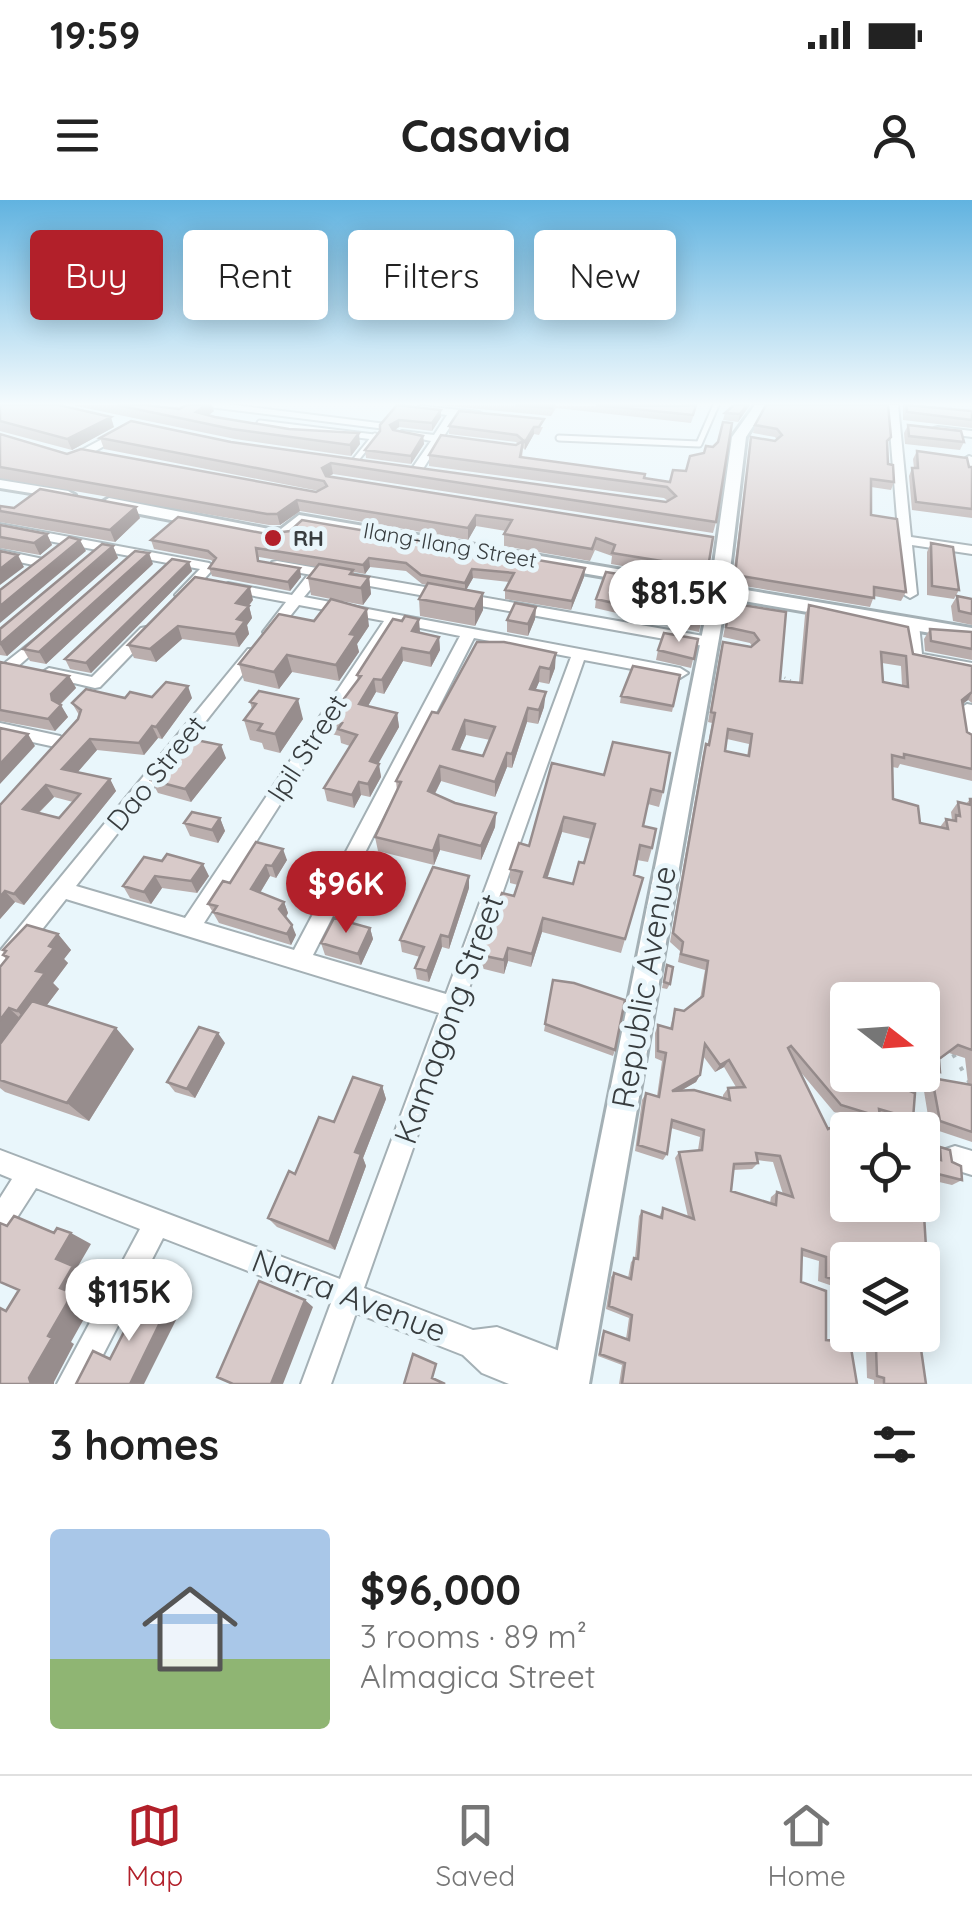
<!DOCTYPE html>
<meta charset="utf-8">
<style>
body{margin:0;font-family:Quicksand,sans-serif;background:#f2f2f2;color:#222;height:100vh;display:flex;flex-direction:column;font-size:38px;white-space:nowrap}
*{box-sizing:border-box;margin:0}
p{font-size:32px;color:#767676}
.icon{flex:none;width:55px;height:55px;fill:none;stroke:currentColor;stroke-width:2;stroke-linecap:round;stroke-linejoin:round}
.map{position:relative;height:1184px;overflow:hidden}
.details{display:flex;flex-direction:column;background:#fff;flex:1}
.details>*{flex:none}
.top-card{position:absolute;left:30px;top:30px;width:912px;height:90px;display:flex;gap:20px}
.needle{width:65px;rotate:107deg}
.fabs{position:absolute;left:830px;top:782px;display:grid;gap:20px}
.fabs a{display:grid;place-items:center;width:110px;height:110px;border-radius:10px;background:#fff;box-shadow:0 5px 25px #0003;font-size:50px}
.price{position:absolute;translate:-50% -85px;padding:0 22px;border-radius:35px;background:#fff;color:#222;font-size:32px;line-height:65px;filter:drop-shadow(0 2px 5px #0008)}
.price::after{content:'';position:absolute;left:50%;top:60px;width:30px;height:22px;margin-left:-15px;background:inherit;clip-path:polygon(0 0,100% 0,50% 100%)}
.price.on{background:#b2202a;color:#fff}
ul{padding:0;list-style:none}
li{display:flex;align-items:center;gap:30px;height:250px;padding:0 50px}
li+li{border-top:2px solid #e0e0e0}
li span{display:grid;place-items:center;flex:none;width:280px;height:200px;border-radius:10px;color:#555}
li>.icon{margin-inline-start:auto}
span .icon{width:120px;height:120px;fill:#fffc;stroke-width:1}
li b{font-size:42px}
h2{display:flex;justify-content:space-between;align-items:center;height:120px;padding:0 50px;font-size:42px}
.chip{padding:0 35px;border-radius:10px;background:#fff;box-shadow:0 5px 25px #0003;font-size:35px;line-height:90px}
.chip.on{background:#b2202a;color:#fff}
.status{display:flex;justify-content:space-between;align-items:center;height:70px;padding:0 50px;background:#fff;direction:ltr}
.status svg{height:28px;fill:currentColor}
header{display:flex;justify-content:space-between;align-items:center;height:130px;padding:0 50px;background:#fff;font-size:45px;font-weight:700}
.tab-bar{display:flex;justify-content:space-around;align-items:center;height:140px;border-top:2px solid #e0e0e0;background:#fff;font-size:28px;color:#767676}
.tab-bar a{display:grid;justify-items:center;gap:5px}
.tab-bar .on{color:#b2202a}
.map>svg:first-child{display:block}
.lines{fill:none;stroke-linecap:round;stroke-linejoin:round}
.lane-casing{stroke:#a4b0b5;stroke-width:9}
.street-casing{stroke:#a4b0b5;stroke-width:4}
.secondary-casing{stroke:#a4b0b5;stroke-width:6}
.path-far1{stroke:#afb9bd;stroke-width:2.5;stroke-dasharray:1 5;stroke-linecap:butt}
.path{stroke:#afb9bd;stroke-width:4;stroke-dasharray:4 11;stroke-linecap:butt}
.lane{stroke:#fff;stroke-width:5}
.street{fill:#fff;fill-rule:evenodd}
.secondary{fill:#fff;fill-rule:evenodd}
.wall{fill:#baaead;fill-rule:evenodd}
.shaded-wall{fill:#978d8d}
.building{fill:#d8cac9;stroke:#978d8d;stroke-width:2.5;fill-rule:evenodd}
.poi-dot{fill:#b2202a;stroke:#e9f6fb;stroke-width:4}
.labels{text-anchor:middle;stroke-width:10;stroke-linejoin:round;paint-order:stroke}
.far-poi-label{font-size:22px;font-weight:bold;fill:#383d3f;stroke:#e9f6fb;text-anchor:start}
.far-street-label{font-size:22px;fill:#383d3f;stroke:#e9f6fb}
.street-label{font-size:28px;fill:#383d3f;stroke:#e9f6fb}
.near-street-label{font-size:32px;fill:#383d3f;stroke:#e9f6fb}
</style>
<div class="status"><b>19:59</b><svg viewBox="0 0 49 12"><path d="M0 12V9h3v3zM5 12V6h3v6zM10 12V3h3v9zM15 12V0h3v12zM26 1h20v11H26zM47 4h2v5h-2z"/></svg></div>
<header><svg class="icon" aria-label="menu" viewBox="0 0 24 24"><path d="M4 6h16M4 12h16M4 18h16"/></svg>Casavia<svg class="icon" aria-label="person" viewBox="0 0 24 24"><circle cx="12" cy="8" r="4"/><path d="M4 21q1-7 8-7t8 7"/></svg></header>
<div class="map">
<svg width="972" height="1184" viewBox="0 0 972 1184">
<rect width="100%" height="100%" fill="#e9f6fb"/>
<g class="lines">
<g class="lane-casing">
<path id="lane" d="M214,205L382,226
M260,223L374,237
M559,238L699,244L716,205
M354,262L375,236"/>
</g>
<g class="street-casing">
<path id="street" d="M888,205H898L911,337L972,346V354L912,345L917,394L910,398L903,394Z
M421,206L479,212L484,215L479,218L457,216L444,236L466,241L461,244L440,242L421,272L417,273L411,270L431,241L397,234L402,231L434,235L447,215L418,211V207Z
M938,227L972,231V237L934,232V228Z
M121,229L126,232L125,234L85,257L68,260L63,257L78,252Z
M969,256L972,257V275L966,272L964,259Z
M0,324L209,363L215,367L187,398L182,399L175,395L200,369L0,332Z
M0,350L48,360L49,363L43,367L0,358Z
M277,361L709,437L716,442L709,447L314,376L319,379L304,397L680,468L688,473L680,478L584,460L364,1088L473,1130L497,1127L583,1160L588,1170L583,1180L574,1184L559,1179L561,1184H509L482,1173L463,1155L356,1113L331,1184H301L331,1103L163,1038L88,1184H57L140,1029L36,988L9,1030L0,1034V998L12,979L0,974V950L340,1079L439,813L66,699L7,774L0,777V751L248,449H258V455L76,686L185,718L384,421L299,405L275,435H265L263,432L286,402L228,391L221,387L228,383L292,395L307,376L312,375L272,368V362ZM396,423L460,436L294,750L204,723ZM474,438L571,457L446,794L313,755Z
M912,420L919,424L922,454L972,463V473L910,461L905,424Z
M146,427L153,431L151,434L100,487L95,488L44,476L41,473L49,468L92,477L141,428Z
M43,433L50,437L48,440L16,468H6L4,465L6,462Z
M967,504L972,505V547L964,541L959,509Z
M0,523L60,536L68,542L60,548L0,535Z
M955,946L972,951V975L946,967L943,958L946,949Z"/>
</g>
<g class="secondary-casing">
<path id="secondary" d="M755,205H767L746,237L728,387L972,428V440L726,398L589,1184H551L710,395L302,325L291,336L269,339L109,308L101,303L109,298L269,329H281L299,315L711,385L732,237Z
M0,280L68,291L75,295L68,299L0,288Z"/>
</g>
<path class="path-far1" d="M779,475L794,482"/>
<path class="path" d="M953,854L972,887"/>
<use href="#lane" class="lane"/>
<use href="#street" class="street"/>
<use href="#secondary" class="secondary"/>
</g>
<path class="wall" d="M0,205L114,227L72,250L0,231Z
M71,205H146L214,211L209,215L360,244L351,256L235,239Z
M437,205L679,206L697,205L691,223L556,208L551,216Z
M734,205H750L738,222L723,220L725,213Z
M903,205H920L972,211V228L903,220Z
M409,206L441,217L432,231L399,227L395,230L423,236L424,244L411,264L366,258L365,250L380,231Z
M755,225L887,245L888,264L894,282L891,290L871,287V315L906,392L901,401L874,396L870,407L732,384L751,237L775,241L777,240L775,237L753,233Z
M908,225L964,242L960,250L905,244L904,233Z
M449,226L543,227L539,235L534,234L525,250L523,248L522,258L670,282L716,322L713,333L333,274L329,276L713,337L708,368L711,369L708,381L611,364L612,356L595,350L590,361L504,346V334L506,331L476,326L468,340L300,311L280,325H269L0,278V234L67,254L316,292L319,291L104,249L100,238L231,242L666,302L668,301L664,298L429,266V255L518,244L516,242L449,234Z
M917,251L972,267V318L912,310L909,276L912,268H914L913,259Z
M0,306L14,308L140,318L115,342L0,322Z
M0,325L47,334L52,345L40,355L0,348Z
M267,334L460,347V353L482,357L585,368L584,377L571,410L505,399V390L509,382L473,378L466,390L483,393V410L475,426L420,416L419,399L427,385L422,384L406,371L370,367L365,374L354,372V374L369,377L371,394L363,405L331,399L369,426L357,444L359,452L339,481L292,472L279,489L244,481L239,464L314,421L331,399L311,395L308,378L317,367L259,357V361L301,377L290,391L212,376L209,368L213,362L211,360L154,349L151,340Z
M931,343L959,390L954,399L927,395V352Z
M113,346L118,358L7,456L0,455V429Z
M189,362L192,371L91,473L70,469L65,459Z
M153,364L46,464L30,461L23,449Z
M708,389L699,432L595,408L596,399Z
M957,396L972,399V425L953,421L951,406Z
M253,400L249,406L252,418L247,425L249,434L239,447L182,439L156,462L134,458L128,445Z
M730,403L786,412L780,481L799,482L805,415L809,405L913,454L972,466V503L968,500L962,504L967,532L972,535V581L900,564L898,568L892,567L893,599L920,623L940,627L946,619L952,620L951,612L958,602L966,604L970,599H972V942L930,928L923,885L931,879L918,875H922V800H848L913,919L905,925L878,918L872,923L834,912L798,869L828,929L922,1060H848L847,1091L818,1081L819,1061L802,1056L801,1082L826,1140L846,1142V1105L848,1104V1135H919L926,1184H874V1180L867,1178L866,1150L850,1145L857,1184H619L622,1165L598,1156L602,1134L604,1131L626,1139L629,1118L606,1109L611,1077L614,1073L628,1078L631,1062L635,1058L639,1016L642,1011L659,1017L663,1008L688,1017L675,958L679,952L698,950L700,937L671,928L667,954L663,960L635,951L642,900L646,893L657,896L662,861L655,858V833L658,825L670,828L675,809L684,811L700,799L705,770L678,762L680,751L670,742L703,554L706,544H708L712,523L708,522L720,452L723,442L751,447L752,446L750,443L723,437ZM882,463L901,466L902,485L883,482ZM727,539L749,544L747,556L725,551ZM949,853L965,858L968,884L933,878L940,872L939,860ZM703,856L715,872L724,867L736,887L728,888L723,895V898L682,890L696,882L700,875ZM757,960L773,962L783,994L777,992L771,997L770,1003L731,991L733,970L752,969L758,963Z
M536,407L535,419L528,436L507,432V420Z
M930,429L972,432V460L925,451L924,439Z
M420,433L439,437L440,450L431,467L403,461L384,494L376,492L368,506L397,513L399,527L378,563L381,577L370,597L361,595L354,608L327,601L324,588L350,546L341,543L340,536L331,534L328,520L358,481L357,475Z
M698,439L691,468L656,460L658,450Z
M477,442L555,468L549,484L539,482L535,490L544,507L538,524L527,522L512,568L507,567L495,597L441,581L435,594L455,603L496,613L495,627L481,660L440,650L434,665L378,651L375,637L397,591L396,581L438,513ZM466,535L490,540L483,556L459,551Z
M0,462L69,476L76,488L60,505L68,517L55,531L0,521Z
M680,475L672,512L620,503L621,496Z
M152,497L192,498L162,539L158,538L144,555L97,550L77,572L110,579L116,591L24,705L15,702L0,719V605L78,519L79,515L72,503ZM54,597L73,602L59,618L39,613Z
M250,502L303,519L280,553L264,549L262,543L250,540L244,520L252,509Z
M176,558H226L191,602L158,593L151,580Z
M552,563L663,592L659,607L648,604L643,626L652,648L648,662L637,660L634,675L643,678L621,753L542,732L531,767L508,761L504,774L480,768V755L514,696L518,685L510,683V669L529,646ZM562,632L591,639L584,663L573,684L548,677Z
M220,618L225,631L218,643L190,636L184,623Z
M256,642L287,660L276,678L270,676L260,693L284,702L288,713L286,717L296,735L291,745L219,723L208,704L230,683Z
M144,657L209,676L197,693L162,688L151,704L130,698L123,686Z
M469,688L449,749L442,747L429,782L417,779L415,768L420,757L402,752L400,740Z
M370,728L373,739L361,765L325,755L321,743Z
M58,734L71,750L64,759L68,763L53,783L59,789L46,806L134,849L89,921L5,892L0,888V767L6,759L3,755L5,752L3,750Z
M667,765L670,784L667,789L662,788Z
M553,780L615,850L613,856L544,831Z
M225,843L195,898L175,892L167,882Z
M382,886L386,899L363,958L366,966L335,1050L277,1027L268,1018L295,974L334,922Z
M940,947L952,962L962,980L952,985L922,978V955L930,957V953Z"/>
<path class="shaded-wall" d="M206,205H212L214,211L199,222L196,212Z
M747,205H750L738,222L740,214Z
M441,210V217L432,231V223Z
M111,217L114,227L72,250L67,239Z
M399,220V227L390,233V225Z
M534,227V234L525,250V242Z
M359,233L360,244L351,256L350,245Z
M423,236L424,244L411,264V256Z
M331,263L333,274L324,279L322,268Z
M297,300L300,311L280,325L277,314Z
M136,307L140,318L115,342L110,330Z
M476,315V326L468,340V328Z
M47,334L52,345L40,355L34,343Z
M80,340L86,351L0,423V406Z
M113,346L118,358L7,456L0,444Z
M149,353L153,364L46,464L39,452Z
M18,355L24,367L0,385V369Z
M369,358L370,367L365,374L363,365Z
M189,362L192,371L91,473L86,463Z
M300,368L301,377L290,391L288,382Z
M585,368L584,377L571,410L572,401Z
M472,369L473,378L465,392V383Z
M369,377L371,394L363,405L361,388Z
M250,387L253,400L240,416L236,403Z
M483,393V410L475,426V409Z
M249,406L252,418L247,425L249,434L239,447L235,434L237,419Z
M536,407L535,419L528,436V424Z
M367,409L369,426L357,444L359,452L339,481L336,465L350,434Z
M419,419L420,432L412,431Z
M178,426L182,439L156,462L150,449Z
M439,437L440,450L431,467L430,453Z
M402,448L403,461L384,494L382,480Z
M556,453L555,468L549,484L550,469Z
M287,455L292,472L279,489L274,472Z
M540,467L539,482L530,504V489Z
M69,476L76,488L58,506L61,505L68,517L55,531L48,519L51,494Z
M374,479L376,492L361,518L359,504Z
M188,486L192,498L162,539L156,527Z
M546,492L544,507L538,524L539,510Z
M972,492L968,500L955,510L962,500Z
M298,499L303,519L280,553L275,534Z
M528,508L527,522L512,568V554Z
M397,513L399,527L372,575L370,561Z
M465,520L466,535L454,564L453,549Z
M152,526L158,538L144,555L139,543Z
M28,534L35,546L0,584V564Z
M90,539L97,550L70,581L62,569Z
M221,545L226,558L191,602L185,589Z
M507,553V567L495,597V582Z
M379,564L381,577L370,597L368,584Z
M440,566L441,581L429,605L428,591Z
M110,579L116,591L24,705L14,694Z
M359,582L361,595L354,608L352,595Z
M46,585L54,597L31,620L23,609Z
M496,613L495,627L481,660V646Z
M564,617L562,632L543,691L544,677Z
M220,618L225,631L218,643L212,630Z
M439,635L440,650L434,665L433,651Z
M283,649L287,660L276,678L272,666Z
M203,664L209,676L197,693L191,681Z
M266,665L270,676L255,701L251,689Z
M155,676L162,688L151,704L144,692Z
M469,676V688L449,749V737Z
M5,691L15,702L0,719V697Z
M284,702L288,713L284,720L279,709Z
M543,718L542,732L531,767L532,754Z
M292,725L296,735L291,745L287,734Z
M370,728L373,739L361,765L358,754Z
M58,734L71,750L64,759L68,763L53,783L59,789L32,825L17,811L49,746Z
M441,735L442,747L429,782L427,771Z
M508,748V761L504,774V760Z
M9,808L25,823L0,856V820Z
M116,828L134,849L89,921L67,903Z
M218,833L225,843L195,898L187,889Z
M729,860L724,867L715,872L720,865Z
M700,875L696,882L668,898L672,891Z
M382,886L386,899L363,958L366,966L335,1050L329,1042L355,952Z
M71,1033L91,1044L77,1068L93,1075L82,1096L94,1101L71,1142L74,1144L54,1182V1184H31L29,1178L48,1136L60,1088L56,1059Z
M172,1098L184,1104L144,1184H129Z
M305,1100L313,1107L283,1184H271Z"/>
<path class="building" d="M0,205H59L111,217L67,239L0,221Z
M117,205H146L179,209L187,205H206L196,212L215,217L289,229L359,233L350,245L232,229Z
M397,205L441,210L432,223L399,220L390,225L393,230L423,236L411,256L365,250L380,231V225Z
M515,205H554L552,208Z
M596,205L679,206L696,205L693,215Z
M734,205H747L740,214L725,213Z
M766,205H888L891,237L887,241L888,264L893,265L894,282L871,279V315L897,319L906,392L874,387V398L735,375L751,237L775,241L782,235L777,229L755,225Z
M906,205L972,211V220L907,212Z
M459,211L544,219L539,227H534L525,242L517,235L449,226Z
M131,221L231,242L666,302L676,296L667,287L429,255L441,235L516,245L523,241L520,257L645,274L644,278L670,282L673,270L686,271L690,256L704,253L706,246L713,247L718,242L723,222L732,223L716,322L331,263L322,268L326,276L713,337L708,368L711,369L612,353L615,345L596,338L592,349L504,334L512,320L476,315L468,328L297,300L277,314H267L0,267V234L67,254L81,249L316,292L327,286L324,281L100,238Z
M908,225L961,231L964,242L909,236Z
M917,251L967,258L969,267H972V309L916,302L912,268H918Z
M40,289L136,307L110,330L0,311V306L14,308Z
M178,317L267,334L290,331L302,320L460,347L457,352L482,357L485,351L585,368L572,401L505,390L514,373L472,369L465,383L421,375L406,363L369,358L363,365L256,348L258,361L300,368L288,382L209,368L216,358L208,351L151,340Z
M0,325L47,334L34,343L0,337Z
M69,337L80,340L0,406V390Z
M931,343L953,347L959,390L932,386Z
M102,344L113,346L0,444V429Z
M0,351L18,355L0,369Z
M135,351L149,353L39,452L23,449Z
M172,359L189,362L86,463L65,459Z
M319,364L353,370L350,374L369,377L361,388L308,378Z
M606,372L708,389L701,423L596,399Z
M195,377L250,387L236,403L249,406L237,419L245,421L235,434L178,426L150,449L128,445Z
M428,383L483,393L475,409L419,399Z
M957,396L972,399V414L959,411Z
M331,399L367,409L350,434L356,435L336,465L287,455L274,472L239,464L279,414L314,421Z
M515,403L536,407L528,424L507,420Z
M730,403L786,412L780,481L802,483L809,405L908,427L913,454L972,466V492L962,500L967,532L972,535V569L904,554V558L892,555L893,599L918,606L920,623L948,629L946,619L956,621V615L960,616L958,602L971,605L970,599H972V850L958,845L939,859L940,872L922,866V800H848V875H907L910,891L915,893L913,919L879,909L880,917L841,905L791,846L788,848L828,929L848,919L855,930H848V1005H922V982L928,1080L922,1079V1060H901L887,1056V1060H867L856,1056V1060H848V1084L826,1077V1057L802,1049L801,1082L826,1091V1140L850,1142L857,1184H622L625,1163L600,1154L604,1131L629,1140L632,1115L609,1106L614,1073L631,1079L634,1058L638,1059L642,1011L662,1018L663,1008L694,1019L679,952L702,950L704,930L672,920L667,954L638,945L646,893L659,897L666,853L658,851V825L672,829L675,809L684,811L703,796L708,761L681,754L683,742L673,733L706,544L709,545L715,513L711,512L723,442L751,447L759,440L754,433L726,427ZM881,452L906,456L908,487L883,482ZM728,529L752,534L749,556L725,551ZM705,844L720,865L729,860L745,887L728,888L730,900L694,890L672,891L700,875ZM756,953L780,956L793,997L777,992L776,1005L731,991L734,964L758,963Z
M405,416L419,419L412,431L439,437L430,453L402,448L382,480L374,479L359,504L397,513L370,561L379,564L368,584L359,582L352,595L324,588L357,535L338,529L342,523L328,520L361,476L357,475L393,419L402,421Z
M930,429L972,432V449L931,441Z
M664,433L698,439L694,459L658,450Z
M477,442H504L556,453L550,469L540,467L530,489L546,492L539,510L528,508L512,554L507,553L495,582L440,566L428,591L455,603L496,613L481,646L439,635L433,651L375,637L401,582L396,581L432,512L438,513ZM465,520L495,527L483,556L453,549Z
M0,462L69,476L51,494L52,500L61,505L48,519L0,510Z
M633,466L680,475L673,506L621,496Z
M166,482L188,486L156,527L152,526L139,543L90,539L62,569L110,579L14,694L5,691L0,697V605L78,519L81,510L72,503L86,489L125,498L130,492L152,497ZM46,585L80,594L59,618L23,609Z
M259,491L298,499L275,534L258,530L262,524L244,520L256,504L250,502Z
M0,528L28,534L0,564Z
M191,539L221,545L185,589L151,580L168,556L176,558Z
M613,542L670,553L663,592L651,589L643,626L656,629L652,648L640,645L634,675L643,678L625,739L543,718L532,754L508,748L504,760L480,755L502,693L514,696L522,672L510,669L519,643L529,646L552,563L604,575ZM564,617L595,624L584,663L579,662L573,684L544,677Z
M192,612L220,618L212,630L184,623Z
M256,642L283,649L272,666L266,665L251,689L284,702L279,709L292,725L287,734L213,712L217,706L208,704L223,681L230,683Z
M167,654L203,664L191,681L155,676L144,692L123,686L144,657L162,661Z
M433,667L469,676L449,737L441,735L427,771L415,768L424,747L400,740Z
M334,718L370,728L358,754L321,743Z
M27,725L58,734L49,746L54,748L36,771L45,773L17,811L9,808L0,820V767L8,757L3,755L6,751L3,750Z
M667,765L673,767L670,784L664,782Z
M553,780L574,783L625,800L615,850L545,824Z
M32,801L116,828L67,903L0,880V844Z
M199,827L218,833L187,889L167,882Z
M353,877L382,886L355,952L361,954L329,1042L268,1018L289,971L295,974L319,917L334,922Z
M932,878L972,885V932L940,921Z
M940,947L950,950L952,962L961,966L962,980L922,970V955L941,960Z
M14,1016L54,1033L57,1028L71,1033L56,1059L73,1066L60,1088L73,1093L48,1136L52,1138L29,1178L31,1184H0V1108L6,1111L19,1090L0,1082V1023L7,1026Z
M259,1081L305,1100L271,1184H233L217,1177Z
M147,1087L172,1098L130,1184H76L93,1151L110,1159Z
M855,1135H919L926,1184H884V1178L877,1176L876,1148L855,1141Z
M413,1154L436,1164L432,1178L445,1184H404Z"/>
<linearGradient id="sky" x2="0" y2="1"><stop stop-color="#61b3e0"/><stop offset="0.55" stop-color="#f5fbfd"/><stop offset="1" stop-color="#f5fbfd" stop-opacity="0"/></linearGradient>
<rect width="972" height="371" fill="url(#sky)"/>
<circle class="poi-dot" cx="273" cy="338" r="10"/>
<g class="labels">
<g class="far-poi-label">
<text x="293" y="346">RH</text>
</g>
<g class="far-street-label">
<text transform="translate(450 345) rotate(10)" y="8">Ilang-Ilang Street</text>
</g>
<g class="street-label">
<text transform="translate(307 548) rotate(-57)" y="10">Ipil Street</text>
<text transform="translate(156 573) rotate(-51)" y="10">Dao Street</text>
</g>
<g class="near-street-label">
<text transform="translate(644 787) rotate(-80)" y="11">Republic Avenue</text>
<text transform="translate(449 819) rotate(-70)" y="11">Kamagong Street</text>
<text transform="translate(349 1096) rotate(21)" y="11">Narra Avenue</text>
</g>
</g>
</svg>
<div class="fabs">
<a><svg class="needle" viewBox="-14 -14 28 28"><path d="M0-13l5 13h-10z" fill="#e53935"/><path d="M0 13l5-13h-10z" fill="#767676"/></svg></a>
<a><svg class="icon" aria-label="locate" viewBox="0 0 24 24"><circle cx="12" cy="12" r="6"/><path d="M12 2v4M12 18v4M2 12h4M18 12h4"/></svg></a>
<a><svg class="icon" aria-label="layers" viewBox="0 0 24 24"><path d="M12 4l9 5-9 5-9-5zM3 14l9 5 9-5"/></svg></a>
</div>
<b class="price" style="left:679px;top:445px">$81.5K</b>
<b class="price on" style="left:346px;top:736px">$96K</b>
<b class="price" style="left:129px;top:1144px">$115K</b>
<div class="top-card">
<a class="chip on">Buy</a>
<a class="chip">Rent</a>
<a class="chip">Filters</a>
<a class="chip">New</a>
</div>
</div>
<section class="details">
<h2>3 homes<svg class="icon" aria-label="filters" viewBox="0 0 24 24"><path d="M4 7h16M4 17h16"/><circle cx="9" cy="7" r="2"/><circle cx="15" cy="17" r="2"/></svg></h2>
<ul>
<li><span style="background:linear-gradient(#a9c7e8 65%,#8fb573 0)"><svg class="icon" aria-label="home" viewBox="0 0 24 24"><path d="M3 11l9-7 9 7M6 9v11h12V9"/></svg></span><div><b>$96,000</b><p>3 rooms · 89 m²</p><p>Almagica Street</p></div></li>
</ul>
</section>
<nav class="tab-bar">
<a class="on"><svg class="icon" aria-label="map" viewBox="0 0 24 24"><path d="M3 6l6-2 6 2 6-2v14l-6 2-6-2-6 2zM9 4v14M15 6v14"/></svg>Map</a>
<a><svg class="icon" aria-label="saved" viewBox="0 0 24 24"><path d="M7 4h10v16l-5-4-5 4z"/></svg>Saved</a>
<a><svg class="icon" aria-label="home" viewBox="0 0 24 24"><path d="M3 11l9-7 9 7M6 9v11h12V9"/></svg>Home</a>
</nav>
